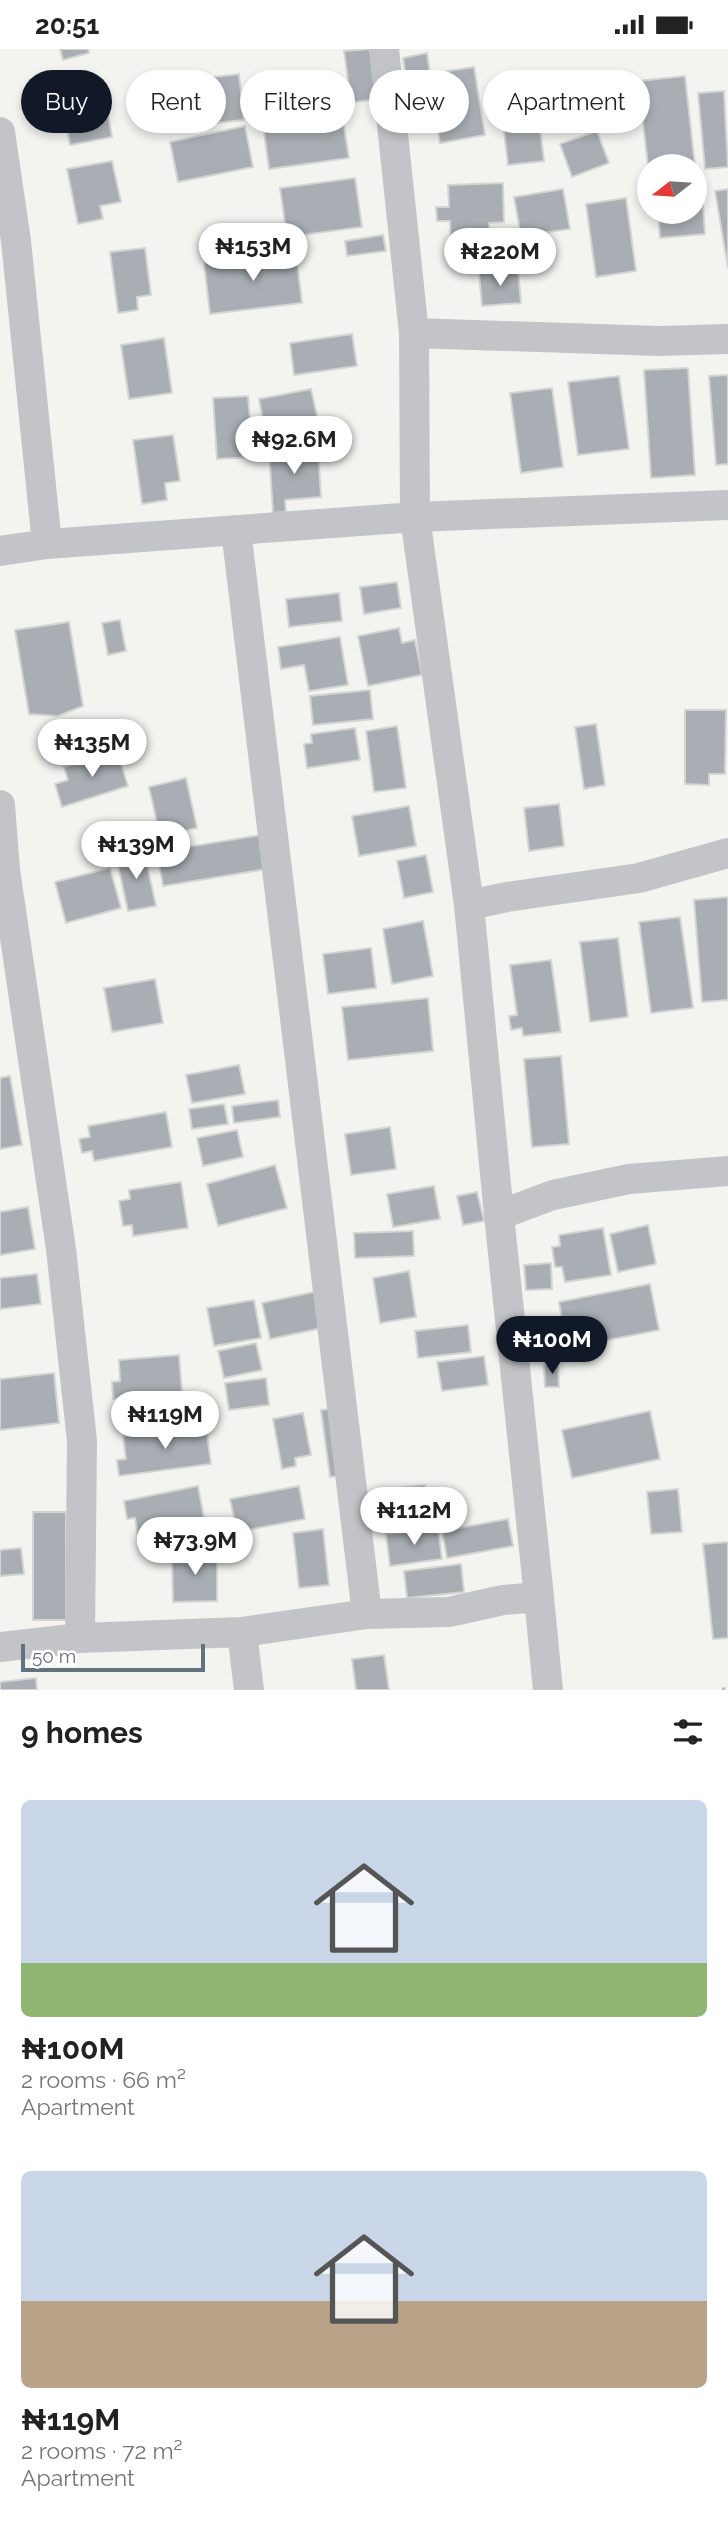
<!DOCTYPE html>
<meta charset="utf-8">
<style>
body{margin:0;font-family:Raleway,sans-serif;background:#f2f2f2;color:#222;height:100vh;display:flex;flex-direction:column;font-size:26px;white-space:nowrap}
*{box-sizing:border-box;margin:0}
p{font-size:23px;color:#767676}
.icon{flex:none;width:38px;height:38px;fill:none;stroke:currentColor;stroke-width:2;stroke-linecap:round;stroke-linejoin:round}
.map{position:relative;height:1641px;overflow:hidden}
.panel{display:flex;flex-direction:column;background:#fff;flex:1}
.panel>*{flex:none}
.top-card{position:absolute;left:21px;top:21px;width:686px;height:63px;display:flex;gap:14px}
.needle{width:46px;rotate:253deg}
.buttons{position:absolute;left:637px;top:105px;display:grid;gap:14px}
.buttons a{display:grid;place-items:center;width:70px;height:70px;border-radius:50%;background:#fff;box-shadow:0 4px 10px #0003;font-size:35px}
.scale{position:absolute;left:21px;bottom:18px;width:184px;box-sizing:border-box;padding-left:7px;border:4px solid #64717f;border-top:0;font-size:19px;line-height:24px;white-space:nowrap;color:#64717f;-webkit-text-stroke:5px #fff;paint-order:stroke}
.price{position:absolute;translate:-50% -60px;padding:0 16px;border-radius:24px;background:#fff;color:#222;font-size:23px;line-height:46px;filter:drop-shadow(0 2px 4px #0008)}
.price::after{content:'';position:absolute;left:50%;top:42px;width:21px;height:16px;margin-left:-10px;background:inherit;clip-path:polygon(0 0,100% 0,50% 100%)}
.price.selected{background:#111827;color:#fff}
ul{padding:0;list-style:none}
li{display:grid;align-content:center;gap:14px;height:371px;padding:0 21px}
li span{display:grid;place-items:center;height:217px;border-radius:10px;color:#555}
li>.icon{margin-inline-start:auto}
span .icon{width:126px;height:126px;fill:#fffc;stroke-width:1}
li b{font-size:30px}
h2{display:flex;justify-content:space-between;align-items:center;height:84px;padding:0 21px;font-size:30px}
.chip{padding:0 24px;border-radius:32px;background:#fff;box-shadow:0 4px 10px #0003;font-size:24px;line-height:63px}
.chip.selected{background:#111827;color:#fff}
.status{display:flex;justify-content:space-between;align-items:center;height:49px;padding:0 35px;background:#fff;direction:ltr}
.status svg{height:19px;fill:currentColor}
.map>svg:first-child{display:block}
.building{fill:#a8aeb3;stroke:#d4d5d3;stroke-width:2}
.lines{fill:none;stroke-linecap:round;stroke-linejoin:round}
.path{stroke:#b9bbbd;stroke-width:4.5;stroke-dasharray:3.5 3.5;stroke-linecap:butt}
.minor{stroke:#c2c4c8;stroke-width:30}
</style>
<div class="status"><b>20:51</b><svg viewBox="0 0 49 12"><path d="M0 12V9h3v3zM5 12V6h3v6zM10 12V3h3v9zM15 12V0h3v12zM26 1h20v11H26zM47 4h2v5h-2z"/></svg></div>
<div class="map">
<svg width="728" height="1641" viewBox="0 0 728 1641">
<rect width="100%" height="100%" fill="#f3f4f0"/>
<path class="building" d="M60,0H88L89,4L63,11Z
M370,0L376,50L351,54L344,2Z
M427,4L430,24L406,28L403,9Z
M474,18L485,86L440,94L428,25Z
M239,25L244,71L175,78L170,33Z
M685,27L695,117H649V125L638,32Z
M102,32L112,88L70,96L60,40Z
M535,37L544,112L508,116L499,41Z
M724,42L728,118L705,120L698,44Z
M343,71L349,109L269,120L264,83Z
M245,77L253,118L178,133L170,93Z
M597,82L609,114L572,128L560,95Z
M112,112L121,153L100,157L103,170L78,175L67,120Z
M355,129L362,178L287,188L280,139Z
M503,134L504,173L489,174L490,197L451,199L450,172H437L436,158H449L448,136Z
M563,140L570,180L521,187L514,148Z
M728,140V219L715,142Z
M695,142H702L705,185L660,189L658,163H695Z
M626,149L636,222L596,228L586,155Z
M383,186L386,202L347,207L345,192Z
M145,199L151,246L137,248L138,261L118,264L110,203Z
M296,204L302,254L210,265L204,214Z
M518,220L521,254L482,257L479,224Z
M352,285L357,317L294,326L290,294Z
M164,289L172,344L129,350L121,296Z
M688,319L695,426L651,429L644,321Z
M728,326V415L716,416L709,327Z
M619,327L629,400L578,406L568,333Z
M552,339L563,418L521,424L510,344Z
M311,340L319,376L266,387L259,350Z
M248,347L253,408L217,410L213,349Z
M173,386L180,432L165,434L167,451L142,455L133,391Z
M318,398L321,448L285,451L286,463L273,464L269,401Z
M397,533L401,559L364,565L360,538Z
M339,544L342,572L289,578L286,550Z
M120,571L126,602L108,606L102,574Z
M69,573L83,657L58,667L29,665L15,581Z
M399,579L402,594L415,591L422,626L368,637L358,587Z
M340,588L348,636L309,642L304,616L281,620L278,598Z
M370,641L373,670L313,676L310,647Z
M685,661H726L725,725H709V736L685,735Z
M596,675L605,736L584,740L575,678Z
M397,677L406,739L374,743L366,682Z
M355,679L360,711L307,719L304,695L312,694L311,685Z
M117,702L128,737L62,758L55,735L68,731L64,718Z
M186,729L197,779L160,787L149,738Z
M559,755L564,797L529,802L524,759Z
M409,757L416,797L359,807L352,767Z
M261,786L267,820L163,837L157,803Z
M144,801L156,857L128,862L116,807Z
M426,806L433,843L404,849L397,812Z
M110,819L121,859L66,874L55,833Z
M728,848V951L702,953L694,851Z
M680,868L693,959L651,964L639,873Z
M423,872L433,927L392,935L383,880Z
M618,889L628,968L590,973L580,893Z
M371,899L376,939L328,945L323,905Z
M551,911L561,983L523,987L522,979L511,981L509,967L517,966L510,916Z
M155,930L163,974L112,983L104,939Z
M428,949L433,1002L348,1011L342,958Z
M561,1007L569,1095L532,1098L524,1010Z
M239,1016L245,1045L192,1054L186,1026Z
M10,1027L22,1096L0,1100V1029Z
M278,1051L280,1068L234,1074L232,1057Z
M224,1055L228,1075L192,1080L189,1060Z
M166,1063L172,1098L94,1112L92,1102L82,1104L79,1090L90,1088L88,1077Z
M390,1078L396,1120L351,1126L345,1085Z
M237,1081L243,1108L203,1117L197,1089Z
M275,1116L287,1159L218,1177L207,1135Z
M181,1133L188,1179L133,1187L132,1176L123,1177L119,1152L130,1150L129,1141Z
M434,1137L440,1170L393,1178L387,1145Z
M477,1143L484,1172L463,1176L457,1147Z
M28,1158L35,1200L0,1206V1163Z
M648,1176L656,1215L618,1223L610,1185Z
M603,1179L611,1226L565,1233L562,1218H555L552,1198L560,1197L559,1186Z
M413,1182L414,1207L355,1209L354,1184Z
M551,1214L552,1240L526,1241L524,1216Z
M409,1222L416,1268L380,1274L373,1229Z
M37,1225L41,1255L0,1260V1229Z
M650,1235L659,1281L567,1299L559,1253Z
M314,1243L322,1279L270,1290L262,1254Z
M254,1251L261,1289L214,1297L207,1259Z
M468,1276L471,1303L418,1309L415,1282Z
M554,1293L555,1309L534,1311L532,1294Z
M256,1294L262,1321L224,1329L218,1302Z
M179,1306L183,1355L123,1360V1349L113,1350L112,1333L120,1332L119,1311Z
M484,1307L488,1336L442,1342L437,1313Z
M558,1315L559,1338H545L544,1316Z
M54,1324L59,1374L0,1381V1330Z
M266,1329L269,1356L229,1361L225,1334Z
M336,1359L346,1426L330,1428L321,1361Z
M650,1362L660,1410L572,1429L562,1381Z
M303,1364L311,1406L295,1409L296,1417L282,1420L273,1370Z
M206,1377L211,1415L119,1427L117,1411L126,1410L123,1387Z
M425,1436L429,1474L391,1478L387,1440Z
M198,1437L205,1474L138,1487L135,1469L127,1470L124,1452Z
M299,1437L305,1470L237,1483L230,1450Z
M678,1440L682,1483L651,1485L647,1443Z
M33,1463H66V1571H33Z
M508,1470L513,1497L447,1509L442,1482Z
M438,1479L442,1510L390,1517L386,1485Z
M323,1480L329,1536L299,1539L293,1484Z
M728,1493V1589L713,1590L703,1495Z
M21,1499L24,1525L0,1527V1501Z
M217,1504V1552L173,1553L172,1505Z
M461,1515L464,1543L407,1549L404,1522Z
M384,1606L389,1641H356L352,1610Z
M36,1629L37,1641H0V1633Z"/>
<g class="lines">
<path class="path" d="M722,1641L728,1640"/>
<path class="minor" d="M0,83L16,192L47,495
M414,284L659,292L728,290
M728,456L415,468L469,856L507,848L639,829L728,804
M236,481L367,1565
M0,502L47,495L415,468L414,284L384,0
M0,756L5,821L61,1200L82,1392L80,1589
M499,1166L553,1146L629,1130L728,1122
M539,1548L548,1641
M242,1583L249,1641
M0,1598L80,1589L242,1583L367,1565L449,1563L503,1551L539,1548L499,1166L469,856"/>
</g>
</svg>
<div class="buttons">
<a><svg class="needle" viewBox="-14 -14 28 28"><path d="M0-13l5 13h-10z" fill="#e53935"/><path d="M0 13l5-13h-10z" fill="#767676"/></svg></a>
</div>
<div class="scale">50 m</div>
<b class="price" style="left:253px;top:234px">₦153M</b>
<b class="price" style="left:500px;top:239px">₦220M</b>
<b class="price" style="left:294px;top:427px">₦92.6M</b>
<b class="price" style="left:92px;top:730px">₦135M</b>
<b class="price" style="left:136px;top:832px">₦139M</b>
<b class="price selected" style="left:552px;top:1327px">₦100M</b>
<b class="price" style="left:165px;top:1402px">₦119M</b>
<b class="price" style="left:414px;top:1498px">₦112M</b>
<b class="price" style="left:195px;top:1528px">₦73.9M</b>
<div class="top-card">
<a class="chip selected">Buy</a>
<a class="chip">Rent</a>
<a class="chip">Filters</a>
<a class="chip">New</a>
<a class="chip">Apartment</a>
</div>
</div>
<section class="panel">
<h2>9 homes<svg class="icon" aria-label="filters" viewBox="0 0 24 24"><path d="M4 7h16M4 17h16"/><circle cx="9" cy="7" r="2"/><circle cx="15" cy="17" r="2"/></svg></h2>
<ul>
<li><span style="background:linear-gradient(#c9d6e8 75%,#8fb573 0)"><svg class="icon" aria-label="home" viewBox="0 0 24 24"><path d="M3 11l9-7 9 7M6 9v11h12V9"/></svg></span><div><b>₦100M</b><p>2 rooms · 66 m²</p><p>Apartment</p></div></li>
<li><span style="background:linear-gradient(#c9d6e8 60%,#b9a48a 0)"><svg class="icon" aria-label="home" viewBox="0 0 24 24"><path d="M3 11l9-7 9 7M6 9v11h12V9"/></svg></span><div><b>₦119M</b><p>2 rooms · 72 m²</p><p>Apartment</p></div></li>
</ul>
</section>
